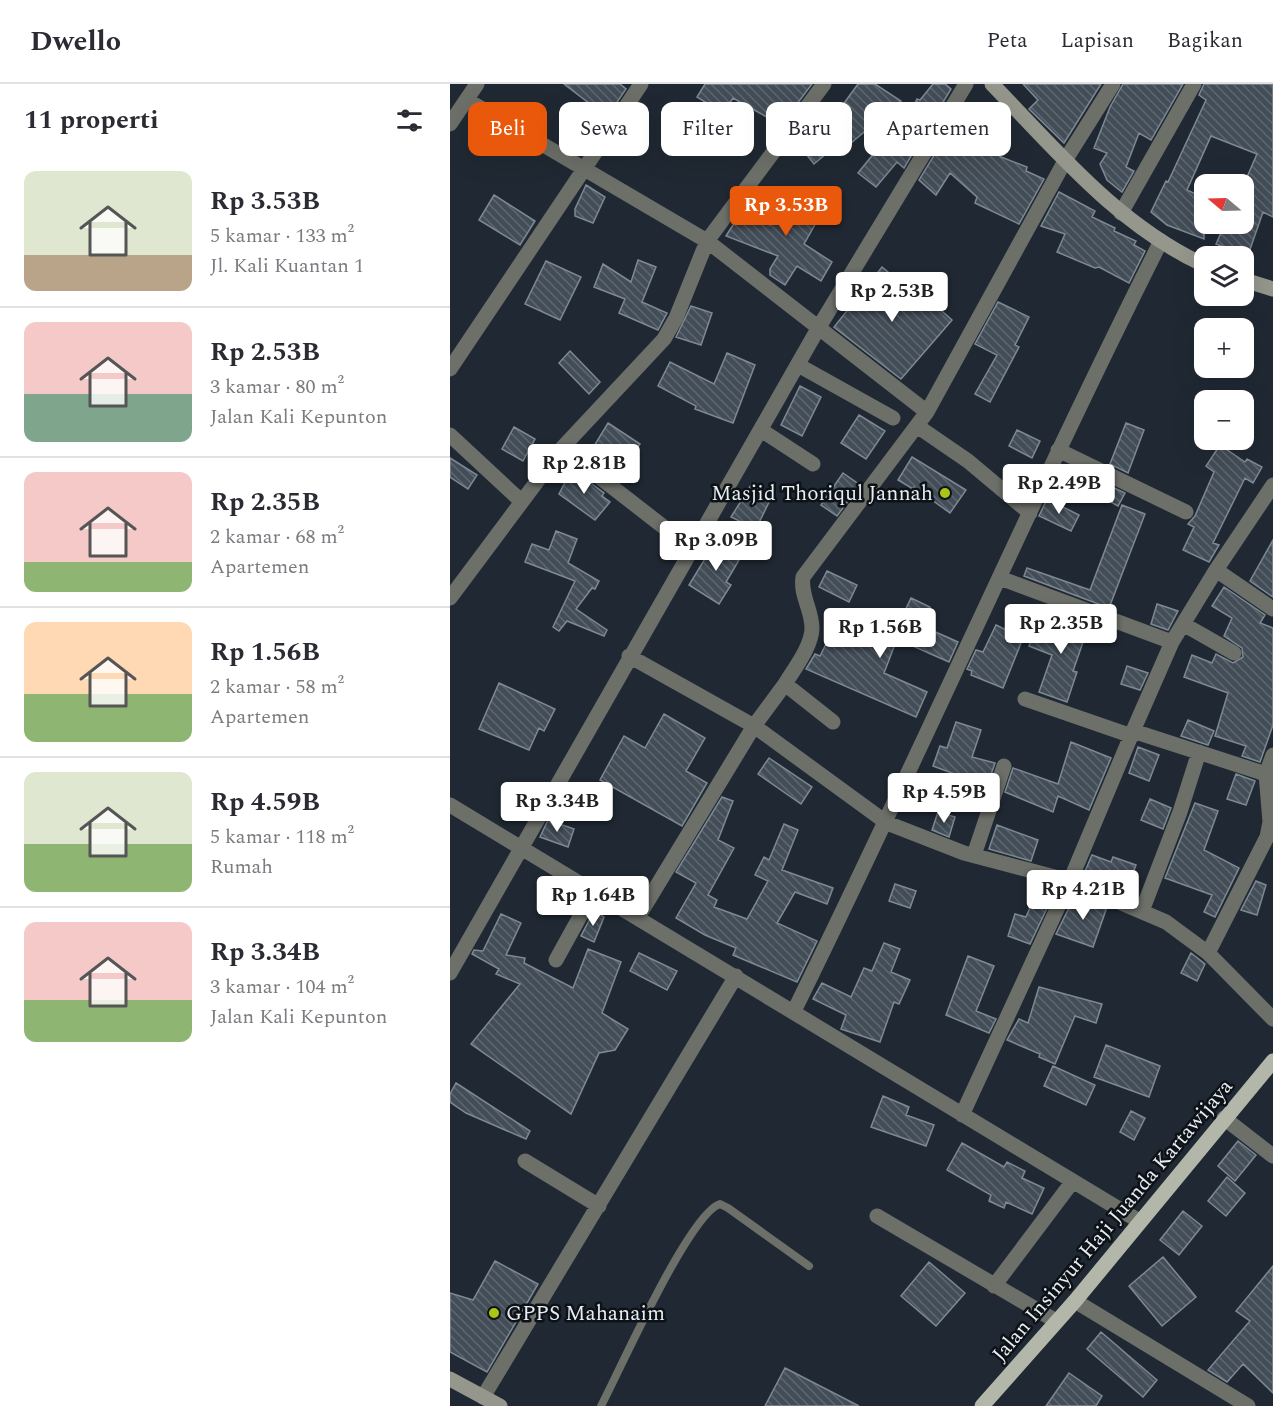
<!DOCTYPE html>
<html lang="id">
<meta charset="utf-8">
<style>
body{margin:0;font-family:Spectral,serif;background:#f7f7f7;color:#2b2b33;height:100vh;display:flex;flex-direction:column;font-size:22px;white-space:nowrap}
*{box-sizing:border-box;margin:0}
p{font-size:20px;color:#7c7c81}
.icon{flex:none;width:33px;height:33px;fill:none;stroke:currentColor;stroke-width:2;stroke-linecap:round;stroke-linejoin:round}
.map{position:relative;flex:1;overflow:hidden}
.panel{display:flex;flex-direction:column;background:#fff;width:450px}
.panel>*{flex:none}
.banner{position:absolute;left:18px;top:18px;width:570px;height:54px;display:flex;gap:12px}
.needle{width:39px;rotate:289deg}
.controls{position:absolute;left:744px;top:90px;display:grid;gap:12px}
.controls a{display:grid;place-items:center;width:60px;height:60px;border-radius:12px;background:#fff;box-shadow:0 6px 24px #0002;font-size:30px}
.price{position:absolute;translate:-50% -51px;padding:0 14px;border-radius:6px;background:#fff;color:#222;font-size:20px;line-height:39px;filter:drop-shadow(0 2px 3px #0008)}
.price::after{content:'';position:absolute;left:50%;top:36px;width:18px;height:14px;margin-left:-9px;background:inherit;clip-path:polygon(0 0,100% 0,50% 100%)}
.price.current{background:#ea580c;color:#fff}
ul{padding:0;list-style:none}
li{display:flex;align-items:center;gap:18px;height:150px;padding:0 24px}
li+li{border-top:2px solid #e1e1e2}
li span{display:grid;place-items:center;flex:none;width:168px;height:120px;border-radius:12px;color:#555}
li>.icon{margin-inline-start:auto}
span .icon{width:72px;height:72px;fill:#fffc;stroke-width:1}
li b{font-size:26px}
h2{display:flex;justify-content:space-between;align-items:center;height:72px;padding:0 24px;font-size:26px}
.chip{padding:0 21px;border-radius:12px;background:#fff;box-shadow:0 6px 24px #0002;font-size:21px;line-height:54px}
.chip.current{background:#ea580c;color:#fff}
header{display:flex;align-items:center;gap:36px;box-sizing:border-box;height:84px;padding:0 30px;background:#fff;border-bottom:2px solid #e1e1e2}
header strong{font-size:28px}
nav{display:flex;gap:33px;margin-inline-start:auto;font-size:21px}
main{display:flex;flex:1;min-height:0}
.map>svg:first-child{display:block}
.building{fill:url(#building-back-hatch);stroke:#7d8994;stroke-width:1.5}
.lines{fill:none;stroke-linecap:round;stroke-linejoin:round}
.service{stroke:#6d6f69;stroke-width:8}
.minor{stroke:#6d6f69;stroke-width:15}
.secondary{stroke:#95978d;stroke-width:15}
.primary{stroke:#b3b7a9;stroke-width:15}
.poi-dot{fill:#abc614;stroke:#0d1216;stroke-width:2}
.labels{text-anchor:middle;stroke-width:5;stroke-linejoin:round;paint-order:stroke}
.poi-label{font-size:21px;fill:#e7edf4;stroke:#0d1216;text-anchor:end}
.street-label{font-size:21px;fill:#e7edf4;stroke:#0d1216}
</style>
<header>
<strong>Dwello</strong>
<nav><a>Peta</a><a>Lapisan</a><a>Bagikan</a></nav>
</header>
<main>
<section class="panel">
<h2>11 properti<svg class="icon" aria-label="filters" viewBox="0 0 24 24"><path d="M4 7h16M4 17h16"/><circle cx="9" cy="7" r="2"/><circle cx="15" cy="17" r="2"/></svg></h2>
<ul>
<li><span style="background:linear-gradient(#dfe7d0 70%,#b9a48a 0)"><svg class="icon" aria-label="home" viewBox="0 0 24 24"><path d="M3 11l9-7 9 7M6 9v11h12V9"/></svg></span><div><b>Rp 3.53B</b><p>5 kamar · 133 m²</p><p>Jl. Kali Kuantan 1</p></div></li>
<li><span style="background:linear-gradient(#f6c9c9 60%,#7fa58c 0)"><svg class="icon" aria-label="home" viewBox="0 0 24 24"><path d="M3 11l9-7 9 7M6 9v11h12V9"/></svg></span><div><b>Rp 2.53B</b><p>3 kamar · 80 m²</p><p>Jalan Kali Kepunton</p></div></li>
<li><span style="background:linear-gradient(#f6c9c9 75%,#8fb573 0)"><svg class="icon" aria-label="home" viewBox="0 0 24 24"><path d="M3 11l9-7 9 7M6 9v11h12V9"/></svg></span><div><b>Rp 2.35B</b><p>2 kamar · 68 m²</p><p>Apartemen</p></div></li>
<li><span style="background:linear-gradient(#ffd9b3 60%,#8fb573 0)"><svg class="icon" aria-label="home" viewBox="0 0 24 24"><path d="M3 11l9-7 9 7M6 9v11h12V9"/></svg></span><div><b>Rp 1.56B</b><p>2 kamar · 58 m²</p><p>Apartemen</p></div></li>
<li><span style="background:linear-gradient(#dfe7d0 60%,#8fb573 0)"><svg class="icon" aria-label="home" viewBox="0 0 24 24"><path d="M3 11l9-7 9 7M6 9v11h12V9"/></svg></span><div><b>Rp 4.59B</b><p>5 kamar · 118 m²</p><p>Rumah</p></div></li>
<li><span style="background:linear-gradient(#f6c9c9 65%,#8fb573 0)"><svg class="icon" aria-label="home" viewBox="0 0 24 24"><path d="M3 11l9-7 9 7M6 9v11h12V9"/></svg></span><div><b>Rp 3.34B</b><p>3 kamar · 104 m²</p><p>Jalan Kali Kepunton</p></div></li>
</ul>
</section>
<div class="map">
<svg width="823" height="1322" viewBox="0 0 823 1322">
<defs>
<pattern id="building-back-hatch" width="6" height="6" patternUnits="userSpaceOnUse" patternTransform="scale(1.5)"><rect width="6" height="6" fill="#434d57"/><path d="M-1 5l2 2M0 0l6 6M5-1l2 2" fill="none" stroke="#5e6770"/></pattern>
</defs>
<rect width="100%" height="100%" fill="#202933"/>
<path class="building" d="M114,0H170L176,5L157,33Z
M255,0H362L331,41L283,14L273,29L247,13Z
M408,0H425L451,17L388,70L383,64L364,80L349,61L389,19L392,22Z
M483,0H495L501,5L454,84L447,78L426,103L408,89L460,25L462,26L467,15L470,16Z
M573,0H651L614,59L579,25L588,16Z
M673,0H733L701,56L689,49L676,83L684,87L672,108L657,96L650,80L657,69L644,64L660,23Z
M754,0H823V133L813,128L796,177L794,176V170L766,160L775,140H794V100L807,70L761,52L737,106L754,114V155L717,141L701,128L716,97L718,98L756,16L749,11Z
M514,22L532,37L523,47L551,73L577,83L576,87L594,95L569,140L525,119L527,113L500,89L486,111L469,96Z
M136,101L155,113L143,139L125,132V125Z
M341,104L375,123L354,160L382,178L371,197L347,182L335,201L320,191V185L328,172L276,152L290,130L320,141Z
M609,108L645,127L642,133L665,144L664,147L686,157L684,161L695,167L679,199L649,183L645,184L607,168L615,150L591,142Z
M44,111L85,137L70,161L29,136Z
M188,176L206,183L192,218L217,229L208,246L169,229L175,215L144,203L153,180L181,198Z
M96,177L131,193L110,236L75,220Z
M432,183L480,223L483,219L502,236L451,295L384,243Z
M548,218L579,233L565,261L569,263L540,318L525,310L547,271L525,260Z
M241,222L262,229L251,261L226,253Z
M120,267L150,298L139,310L109,279Z
M277,269L305,281L283,339L245,325L246,322L208,302L220,278L264,300Z
M350,302L371,313L352,352L331,341Z
M409,331L435,347L416,375L391,359Z
M158,339L190,360L166,393L138,372Z
M676,339L694,346L678,389L660,380Z
M64,343L85,355L73,377L52,365Z
M567,346L590,357L582,374L559,362Z
M770,361L795,378L797,375L812,383L803,399L795,394L763,459L769,461L759,478L733,466L744,443L738,440L745,432L764,388L756,382Z
M462,373L516,406L500,429L464,403L463,405L448,396Z
M0,374L27,391L18,405L0,393Z
M122,385L154,409L152,412L160,418L145,436L109,410Z
M393,389L410,401L387,432L371,421Z
M635,390L675,409L668,422L629,401Z
M301,401L321,414L306,445L281,433Z
M597,415L629,431L621,447L589,432Z
M672,421L695,430L659,524L574,492L577,484L640,506Z
M106,447L127,455L118,479L149,497L145,505L142,504L126,525L157,546L154,552L117,537L109,547L103,543L125,497L75,478L82,460L99,466Z
M267,455L292,471L276,498L281,501L269,520L239,501Z
M823,456V513L800,497Z
M377,487L407,501L399,518L369,503Z
M774,503L815,531L810,539L823,544V641L810,678L792,672L796,662L765,652L778,609L734,593L742,571L762,579L766,570L783,579L793,573L792,564L774,552L782,534L762,522Z
M461,514L480,523L472,542L508,558L499,578L447,555L434,589L477,608L466,633L356,585L365,570L370,572L388,536L429,555L432,546L444,550Z
M707,520L728,527L718,546L701,540Z
M618,530L640,538L623,587L627,588L617,618L589,608L602,571L579,562L587,540L611,549Z
M546,541L573,554L553,604L521,591L522,587L517,585L526,566L533,568Z
M677,582L698,589L690,606L671,600Z
M49,599L105,625L94,647L89,644L79,666L29,645Z
M214,630L255,654L236,687L257,699L232,742L150,696L174,652L195,664Z
M738,636L764,647L758,661L731,652Z
M506,638L531,646L522,673L545,679L536,705L509,697L510,692L483,682L490,662L497,664Z
M621,658L661,674L639,726L608,712L603,728L555,708L563,684L608,700Z
M688,663L709,671L699,697L679,689Z
M319,674L362,703L351,720L308,690Z
M786,690L805,697L796,721L777,715Z
M272,713L283,717L268,756L284,764L258,811L267,816L264,823L297,835L318,797L305,791L314,773L319,776L334,740L348,746L332,786L383,804L377,820L345,808L327,839L367,857L347,898L283,871L286,864L255,851L226,834L246,799L226,788Z
M700,715L721,724L713,745L691,736Z
M745,719L768,727L754,766L789,784L765,833L754,828L762,811L715,794Z
M488,728L505,733L499,753L482,746Z
M98,736L124,745L118,763L90,753Z
M547,741L588,756L581,777L539,765Z
M642,771L661,778L663,773L686,781L675,810L633,792Z
M806,797L816,801L807,831L791,826Z
M445,800L466,807L460,824L439,817Z
M626,810L657,823L643,863L606,850Z
M585,812L600,818L580,860L558,852L565,830L576,833Z
M144,827L154,833L144,858L131,852Z
M51,830L71,839L56,871L75,874L74,879L123,904L138,865L171,878L152,929L178,945L165,966L149,969L121,1030L21,960L70,900L46,890L49,885L22,870L24,866L33,867Z
M434,859L450,865L441,888L460,896L449,920L444,918L430,958L391,945L396,931L363,915L372,899L401,913L414,884L422,887Z
M189,869L227,887L217,906L180,887Z
M741,869L755,880L747,897L731,889Z
M518,872L544,882L526,927L546,935L539,949L496,931Z
M589,903L652,920L646,939L625,932L605,980L589,973L590,970L557,956L569,935L578,939Z
M656,961L710,982L699,1013L644,993Z
M603,982L645,1001L636,1021L594,1002Z
M6,999L80,1047L76,1055L16,1029L0,1018V1010Z
M433,1012L459,1023L456,1031L484,1041L476,1062L421,1043Z
M681,1027L695,1034L684,1056L670,1048Z
M788,1057L806,1071L785,1097L768,1082Z
M512,1059L554,1083L557,1078L575,1087L572,1094L594,1104L582,1130L556,1118L554,1124L539,1117L541,1111L497,1086Z
M777,1093L795,1109L776,1132L758,1117Z
M733,1127L752,1142L729,1171L710,1156Z
M713,1173L746,1213L712,1242L679,1202Z
M45,1177L88,1200L37,1288L0,1268V1209L23,1216Z
M479,1178L515,1209L486,1242L451,1212Z
M823,1182V1309L793,1280L777,1298L758,1286L800,1237L786,1227Z
M651,1248L707,1296L693,1313L637,1265Z
M335,1284L409,1322H315Z
M619,1289L652,1312L646,1322H596Z"/>
<g class="lines">
<path class="service" d="M151,1322C170,1286 239,1130 270,1120L278,1124L359,1182"/>
<path class="minor" d="M17,16L257,157L477,328
M0,40L27,0
M671,129L744,0
M348,281L443,334
M0,285L191,0
M467,342L518,377L580,429
M311,346L363,380
M0,351L71,417
M112,364L242,465
M608,366L736,428
M823,401L766,486L823,525
M766,486L722,558L683,647L816,690
M550,494L722,558
M0,514L112,364L214,255L226,234L257,157L374,0
M733,540L784,569
M179,572L304,642L335,600L383,638
M335,600C344,585 362,562 362,544C362,526 350,511 353,493L477,328L616,75L663,0
M575,615L682,652
M0,721L689,1137
M524,771L554,682
M692,827L730,728L749,668
M188,833L304,642L437,739L514,769L620,797L716,838L758,869L823,935
M758,869L817,753L820,738L816,690L823,671
M106,876L144,807
M0,889L369,243L516,0
M344,927C470,672 583,411 711,157
M512,1031L620,797L683,647
M774,1034L823,1072
M75,1077L149,1122
M427,1132L606,1237
M544,1202L623,1097
M625,1217L798,1322
M33,1313L286,892"/>
<path class="secondary" d="M542,0C607,67 668,141 754,181
M794,196L823,205
M0,1295L50,1322"/>
<path class="primary" d="M532,1322L625,1217L823,977"/>
</g>
<g class="poi-dot">
<circle cx="495" cy="409" r="6"/>
<circle cx="44" cy="1229" r="6"/>
</g>
<g class="labels">
<g class="poi-label">
<text x="483" y="416">Masjid Thoriqul Jannah</text>
<text x="56" y="1236" text-anchor="start">GPPS Mahanaim</text>
</g>
<g class="street-label">
<text transform="translate(662 1136) rotate(-50)" y="7">Jalan Insinyur Haji Juanda Kartawijaya</text>
</g>
</g>
</svg>
<div class="controls">
<a><svg class="needle" viewBox="-14 -14 28 28"><path d="M0-13l5 13h-10z" fill="#e53935"/><path d="M0 13l5-13h-10z" fill="#7c7c81"/></svg></a>
<a><svg class="icon" aria-label="layers" viewBox="0 0 24 24"><path d="M12 4l9 5-9 5-9-5zM3 14l9 5 9-5"/></svg></a>
<a>+</a>
<a>−</a>
</div>
<b class="price current" style="left:336px;top:153px">Rp 3.53B</b>
<b class="price" style="left:442px;top:239px">Rp 2.53B</b>
<b class="price" style="left:134px;top:411px">Rp 2.81B</b>
<b class="price" style="left:609px;top:431px">Rp 2.49B</b>
<b class="price" style="left:266px;top:488px">Rp 3.09B</b>
<b class="price" style="left:611px;top:571px">Rp 2.35B</b>
<b class="price" style="left:430px;top:575px">Rp 1.56B</b>
<b class="price" style="left:494px;top:740px">Rp 4.59B</b>
<b class="price" style="left:107px;top:749px">Rp 3.34B</b>
<b class="price" style="left:633px;top:837px">Rp 4.21B</b>
<b class="price" style="left:143px;top:843px">Rp 1.64B</b>
<div class="banner">
<a class="chip current">Beli</a>
<a class="chip">Sewa</a>
<a class="chip">Filter</a>
<a class="chip">Baru</a>
<a class="chip">Apartemen</a>
</div>
</div>
</main>
